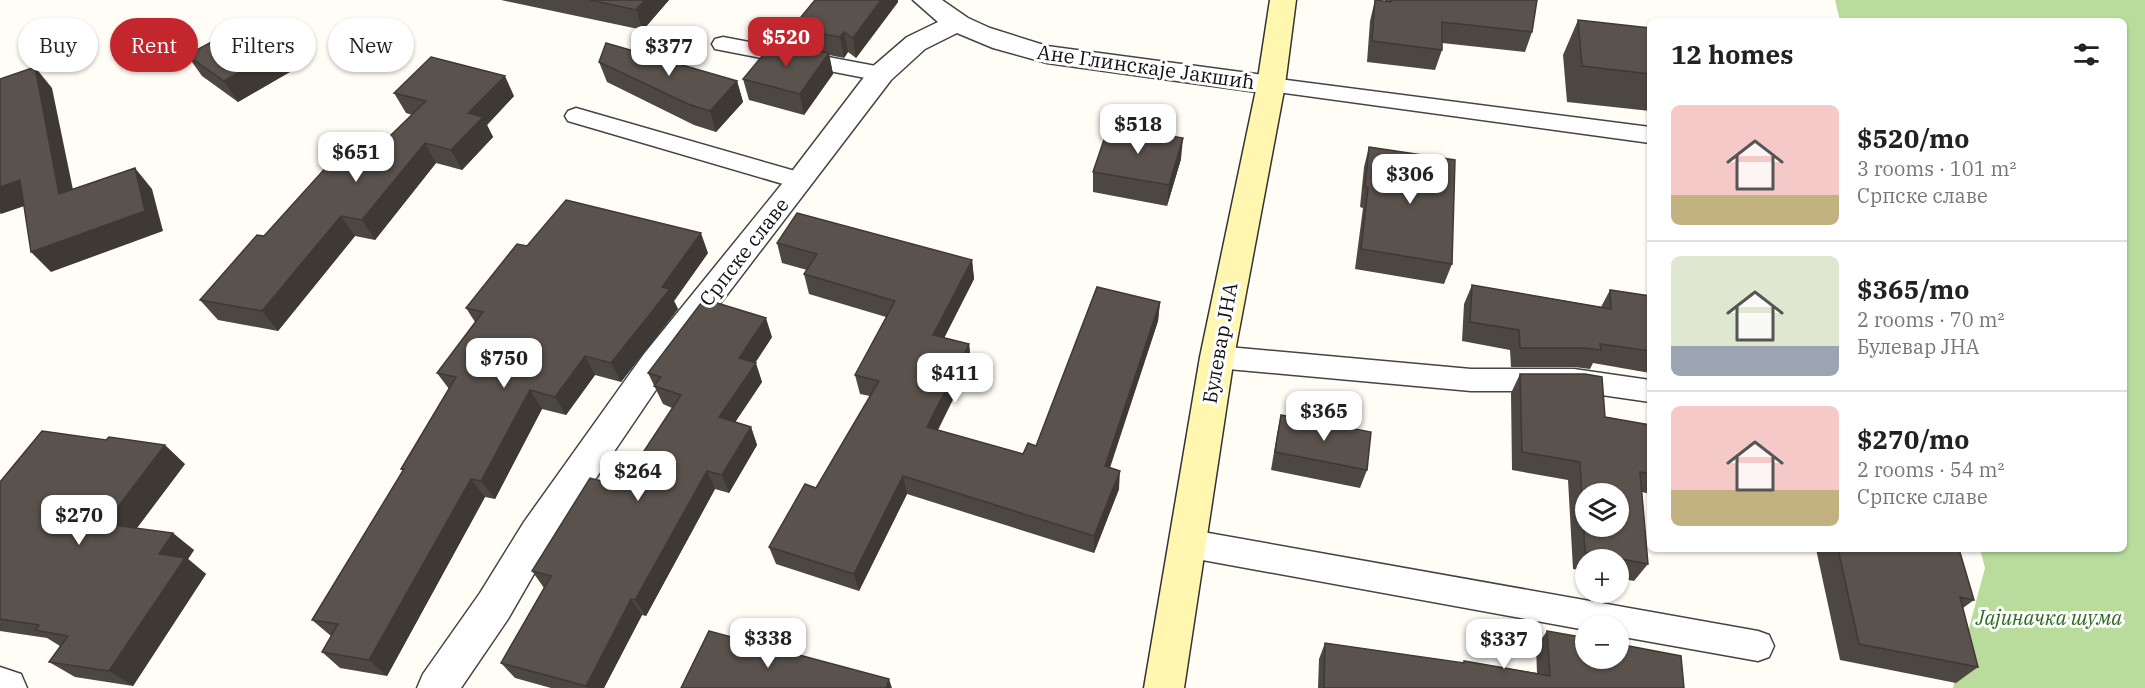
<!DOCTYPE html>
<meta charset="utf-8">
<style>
body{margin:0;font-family:"IBM Plex Serif",serif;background:#f6f6f6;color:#222;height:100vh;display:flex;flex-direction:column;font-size:22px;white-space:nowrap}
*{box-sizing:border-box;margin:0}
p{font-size:20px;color:#767676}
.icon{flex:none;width:33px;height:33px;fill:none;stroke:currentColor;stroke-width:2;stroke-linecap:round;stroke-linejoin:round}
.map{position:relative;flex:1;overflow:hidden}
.details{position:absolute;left:1647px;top:18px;width:480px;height:534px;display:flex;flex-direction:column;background:#fff;border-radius:9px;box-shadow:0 2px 4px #0004}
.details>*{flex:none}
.guide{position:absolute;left:18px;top:18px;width:570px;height:54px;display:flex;gap:12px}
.buttons{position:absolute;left:1575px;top:483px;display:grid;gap:12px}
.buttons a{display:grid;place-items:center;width:54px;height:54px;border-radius:50%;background:#fff;box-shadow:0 2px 4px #0004;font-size:30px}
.price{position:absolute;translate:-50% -51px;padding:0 14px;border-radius:12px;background:#fff;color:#222;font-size:20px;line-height:39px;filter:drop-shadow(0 2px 3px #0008)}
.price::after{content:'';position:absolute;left:50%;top:36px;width:18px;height:14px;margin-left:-9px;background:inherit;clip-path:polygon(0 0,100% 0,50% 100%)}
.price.current{background:#c4262e;color:#fff}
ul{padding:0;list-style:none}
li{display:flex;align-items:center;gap:18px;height:150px;padding:0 24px}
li+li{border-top:2px solid #e0e0e0}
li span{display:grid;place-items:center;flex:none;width:168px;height:120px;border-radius:9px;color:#555}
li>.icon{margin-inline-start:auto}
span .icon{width:72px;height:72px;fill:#fffc;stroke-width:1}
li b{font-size:26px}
h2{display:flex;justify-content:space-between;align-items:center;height:72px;padding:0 24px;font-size:26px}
.pill{padding:0 21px;border-radius:27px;background:#fff;box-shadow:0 2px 4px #0004;font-size:21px;line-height:54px}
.pill.current{background:#c4262e;color:#fff}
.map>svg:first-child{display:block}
.forest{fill:#b9dc9c}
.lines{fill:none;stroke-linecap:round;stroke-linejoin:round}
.lane-casing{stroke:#444;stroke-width:3}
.street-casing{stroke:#444;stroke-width:3}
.secondary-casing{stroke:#333;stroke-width:3}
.lane{fill:#fff;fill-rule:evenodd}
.street{fill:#fff;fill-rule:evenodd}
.secondary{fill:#fff6b0;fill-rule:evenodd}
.wall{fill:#4d4742}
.shaded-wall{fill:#3f3936}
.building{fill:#5a524d;stroke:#3f3936;stroke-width:1.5;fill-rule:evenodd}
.labels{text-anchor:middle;stroke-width:6;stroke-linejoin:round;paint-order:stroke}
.street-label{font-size:20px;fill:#111;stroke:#fff}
.park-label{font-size:20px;font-style:italic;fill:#2f6b1f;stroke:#fff}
</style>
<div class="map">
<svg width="2145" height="688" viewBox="0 0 2145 688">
<rect width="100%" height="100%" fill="#fffdf5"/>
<path class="forest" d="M1835,0H2145V688H1953L1985,568L1980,549H2124V21H1840Z"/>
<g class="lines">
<g class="lane-casing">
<path id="lane" d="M723,37L881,67L889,69L892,74L889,79L881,81L715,49L712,44L715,39Z
M1271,78L1650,127V143L1263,90L1260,85L1263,80Z
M576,108L809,175L812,181L809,187L800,189L568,121L565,116L568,111Z
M1217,346L1471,369H1574L1650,380V402L1574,391H1471L1217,368L1207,365L1203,357L1207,349Z
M1186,529L1758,631L1769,635L1774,646L1769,657L1758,661L1618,636V626H1586V630L1186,557L1175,553L1171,543L1175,533Z"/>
</g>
<g class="street-casing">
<path id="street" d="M913,0H942L968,18L990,28L1047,46L1271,76L1281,79L1285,85L1281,91L1271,94L1047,63L993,48L957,33L925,49L891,80L668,372L550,546L508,619L461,688H417L423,674L480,593L524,522L644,354L790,174L871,68L907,37L938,22Z
M0,667L21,674L27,688H0Z"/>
</g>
<g class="secondary-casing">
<path id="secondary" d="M1270,0H1296L1285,85L1234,357L1184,688H1144L1200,357L1257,85Z"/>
</g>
<use href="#lane" class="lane"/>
<use href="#street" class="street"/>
<use href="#secondary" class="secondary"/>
</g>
<path class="wall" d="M501,0H669L643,30Z
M1375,0L1385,1V0H1537L1532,32L1525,52L1442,43V50L1435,70L1367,62L1370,21Z
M898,2L856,58L848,52L844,58L829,55L833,74L804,115L749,100L743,79L796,48L792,28Z
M1578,20L1650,28V111L1567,102L1563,55Z
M187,55L295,69L238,102L202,76Z
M599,62L737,81L743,102L716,132L694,125L607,82Z
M394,93L514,96L487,125L493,137L462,170L436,163L375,240L355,236L278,331L218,320L200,300L264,236L358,167L412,115L406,113Z
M1369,147L1452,264L1444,284L1355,269L1363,208L1360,207L1364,167Z
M1181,159L1167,206L1093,192V172Z
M777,243L972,260L974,279L944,338L969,344L971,363L938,430L1023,454L1036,446L1160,302L1158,321L1110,468L1119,489L1094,553L907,494L859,591L776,564L769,547L816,488L870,396L860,394L855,375L886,317L809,294L804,274L807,270L782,263Z
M527,246L708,253L674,301L678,309L621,382L595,375L566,415L542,409L495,499L485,497L387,676L340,668L322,652L331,636L312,620L403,471L401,469L449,389L437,373L475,322L466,308Z
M1472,285L1601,307L1610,290L1650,296V373L1593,363L1590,369L1574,367H1511L1510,350L1462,341L1464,304Z
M772,337L755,363L762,382L735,422L751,427L757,445L729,493L715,489L646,616L642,615L604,688H551L515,678L501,663L544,588L532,571L621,486L672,408L663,404L648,373Z
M1520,374L1605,417L1650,425V494L1642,492L1648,564L1634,581L1618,578V560H1586V571L1573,569L1568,480L1512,470L1511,393Z
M1281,415L1367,470L1360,488L1271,470L1277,434Z
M185,464L137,528L194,550L188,559L206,574L133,686L75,677L49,662L60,646L47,638L0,631V482Z
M1816,549H1959L1974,600L1963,608L1978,667L1956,683L1840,660Z
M1547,631L1684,688H1318L1319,659L1325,643L1463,663L1464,661L1537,673L1536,647Z"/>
<path class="shaded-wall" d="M645,0H669L643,30L636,10Z
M881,0H898V2L856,58L853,38Z
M844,32L848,52L844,58L840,37Z
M282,48L295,69L238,102L224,81Z
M829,53L833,74L804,115L800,94Z
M35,67L52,88L78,214L59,194Z
M505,76L514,96L487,125L493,137L462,170L451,150L468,113Z
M737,81L743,102L716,132L710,111Z
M1183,138L1181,159L1167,206L1169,185Z
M425,143L436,163L375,240L362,220Z
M135,168L152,189L163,231L51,272L31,252Z
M20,180L39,201L1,214L0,213V187Z
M341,216L355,236L278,331L262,311Z
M701,233L708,253L674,301L678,309L621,382L611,363L662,287Z
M972,260L974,279L936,354L933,335Z
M1160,302L1158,321L1104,484L1105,466Z
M766,318L772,337L746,377L739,358Z
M969,344L971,363L930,445L927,427Z
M585,356L595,375L566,415L555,397Z
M756,363L762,382L726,436L719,417Z
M530,390L542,409L495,499L481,481Z
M751,427L757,445L729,493L722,475Z
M165,445L185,464L127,541L105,524Z
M707,471L715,489L646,616L635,600Z
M1120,471L1119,489L1094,553V536Z
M903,476L907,494L859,591L854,574Z
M471,479L485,497L387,676L369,660Z
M173,533L194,550L188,559L206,574L133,686L109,671L159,554Z
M631,599L642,615L604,688H588L586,686Z
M889,679L892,688H886Z"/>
<path class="building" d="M590,0H645L636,10Z
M815,0H881L853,38L844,32L840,37L792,28Z
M1375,0L1391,2V0H1537L1532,32L1442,22V50L1372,41Z
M1578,20L1650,28V74L1582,66Z
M245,24L282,48L224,81L187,55Z
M606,43L737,81L710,111L688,104L599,62Z
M772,44L829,53L800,94L743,79Z
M431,57L505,76L468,113L483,117L451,150L425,143L362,220L341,216L262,311L200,300L257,235L264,236L330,163L358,167L426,101L394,93Z
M35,67L59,194L135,168L145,211L31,252L20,180L0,187V79Z
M1109,125L1183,138L1169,185L1093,172Z
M1369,147L1455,160L1452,264L1361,249L1368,188L1365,187Z
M566,200L701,233L662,287L670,289L611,363L585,356L555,397L530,390L481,481L471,479L369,660L322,652L338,624L312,620L404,469H401L456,377L437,373L483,312L466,308L517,244L527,246Z
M797,213L972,260L933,335L969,344L927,427L1023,454L1028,443L1036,446L1097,287L1160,302L1105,466L1120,471L1094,536L903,476L854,574L769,547L805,484L816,488L879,381L855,375L895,301L804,274L817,254L777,243Z
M1472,285L1611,309L1610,290L1650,296V351L1600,344L1601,350L1585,348H1520L1519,330L1470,322Z
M704,299L766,318L739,358L756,363L719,417L751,427L722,475L707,471L635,600L631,599L586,686L501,663L551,576L532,571L590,478L621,486L681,395L654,386L661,377L648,373Z
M1520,374H1585L1602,377L1605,417L1650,425V474L1640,472L1648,564L1585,552L1580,462L1522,452ZM1586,494H1618V526H1586Z
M1281,415L1371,432L1367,470L1275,452Z
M42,431L106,440L109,437L165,445L105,524L173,533L159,554L185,558L109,671L49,662L68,636L35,630L39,625L0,619V482Z
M1838,549H1959L1974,600L1960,597L1978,667L1859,644Z
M709,631L889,679L886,688H681Z
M1547,631L1586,638V658H1618V644L1681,656L1684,688H1324L1325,643L1464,663V661L1550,676Z"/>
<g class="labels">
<g class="street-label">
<text transform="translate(1146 67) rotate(8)" y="7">Ане Глинскаје Јакшић</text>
<text transform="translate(744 252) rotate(-52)" y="7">Српске славе</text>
<text transform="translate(1220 343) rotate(-80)" y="7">Булевар ЈНА</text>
</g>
<g class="park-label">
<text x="2049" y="625">Јајиначка шума</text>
</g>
</g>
</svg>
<div class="buttons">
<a><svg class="icon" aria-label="layers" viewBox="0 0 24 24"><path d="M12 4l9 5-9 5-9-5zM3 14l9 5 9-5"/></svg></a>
<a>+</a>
<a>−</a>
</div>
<b class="price current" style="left:786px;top:68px">$520</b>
<b class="price" style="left:669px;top:77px">$377</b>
<b class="price" style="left:1138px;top:155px">$518</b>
<b class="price" style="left:356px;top:183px">$651</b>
<b class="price" style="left:1410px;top:205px">$306</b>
<b class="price" style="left:504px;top:389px">$750</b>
<b class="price" style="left:955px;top:404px">$411</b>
<b class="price" style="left:1324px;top:442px">$365</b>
<b class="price" style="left:638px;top:502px">$264</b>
<b class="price" style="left:79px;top:546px">$270</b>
<b class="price" style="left:768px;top:669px">$338</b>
<b class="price" style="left:1504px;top:670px">$337</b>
<div class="guide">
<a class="pill">Buy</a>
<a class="pill current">Rent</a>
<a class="pill">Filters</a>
<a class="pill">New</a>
</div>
<section class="details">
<h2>12 homes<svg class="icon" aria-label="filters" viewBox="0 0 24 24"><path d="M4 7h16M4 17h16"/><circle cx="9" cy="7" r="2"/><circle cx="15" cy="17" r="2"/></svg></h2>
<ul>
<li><span style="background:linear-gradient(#f6c9c9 75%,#c2b280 0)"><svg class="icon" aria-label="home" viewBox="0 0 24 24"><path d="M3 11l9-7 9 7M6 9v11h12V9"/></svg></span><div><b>$520/mo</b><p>3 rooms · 101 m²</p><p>Српске славе</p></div></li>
<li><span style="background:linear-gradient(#dfe7d0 75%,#9aa5b1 0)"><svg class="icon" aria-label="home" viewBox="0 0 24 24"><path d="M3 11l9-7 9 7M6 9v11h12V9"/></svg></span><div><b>$365/mo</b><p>2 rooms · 70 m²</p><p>Булевар ЈНА</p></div></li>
<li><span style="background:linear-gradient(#f6c9c9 70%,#c2b280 0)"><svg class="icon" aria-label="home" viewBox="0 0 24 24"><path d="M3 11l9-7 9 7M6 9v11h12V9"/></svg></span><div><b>$270/mo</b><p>2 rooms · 54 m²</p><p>Српске славе</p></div></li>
</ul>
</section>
</div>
